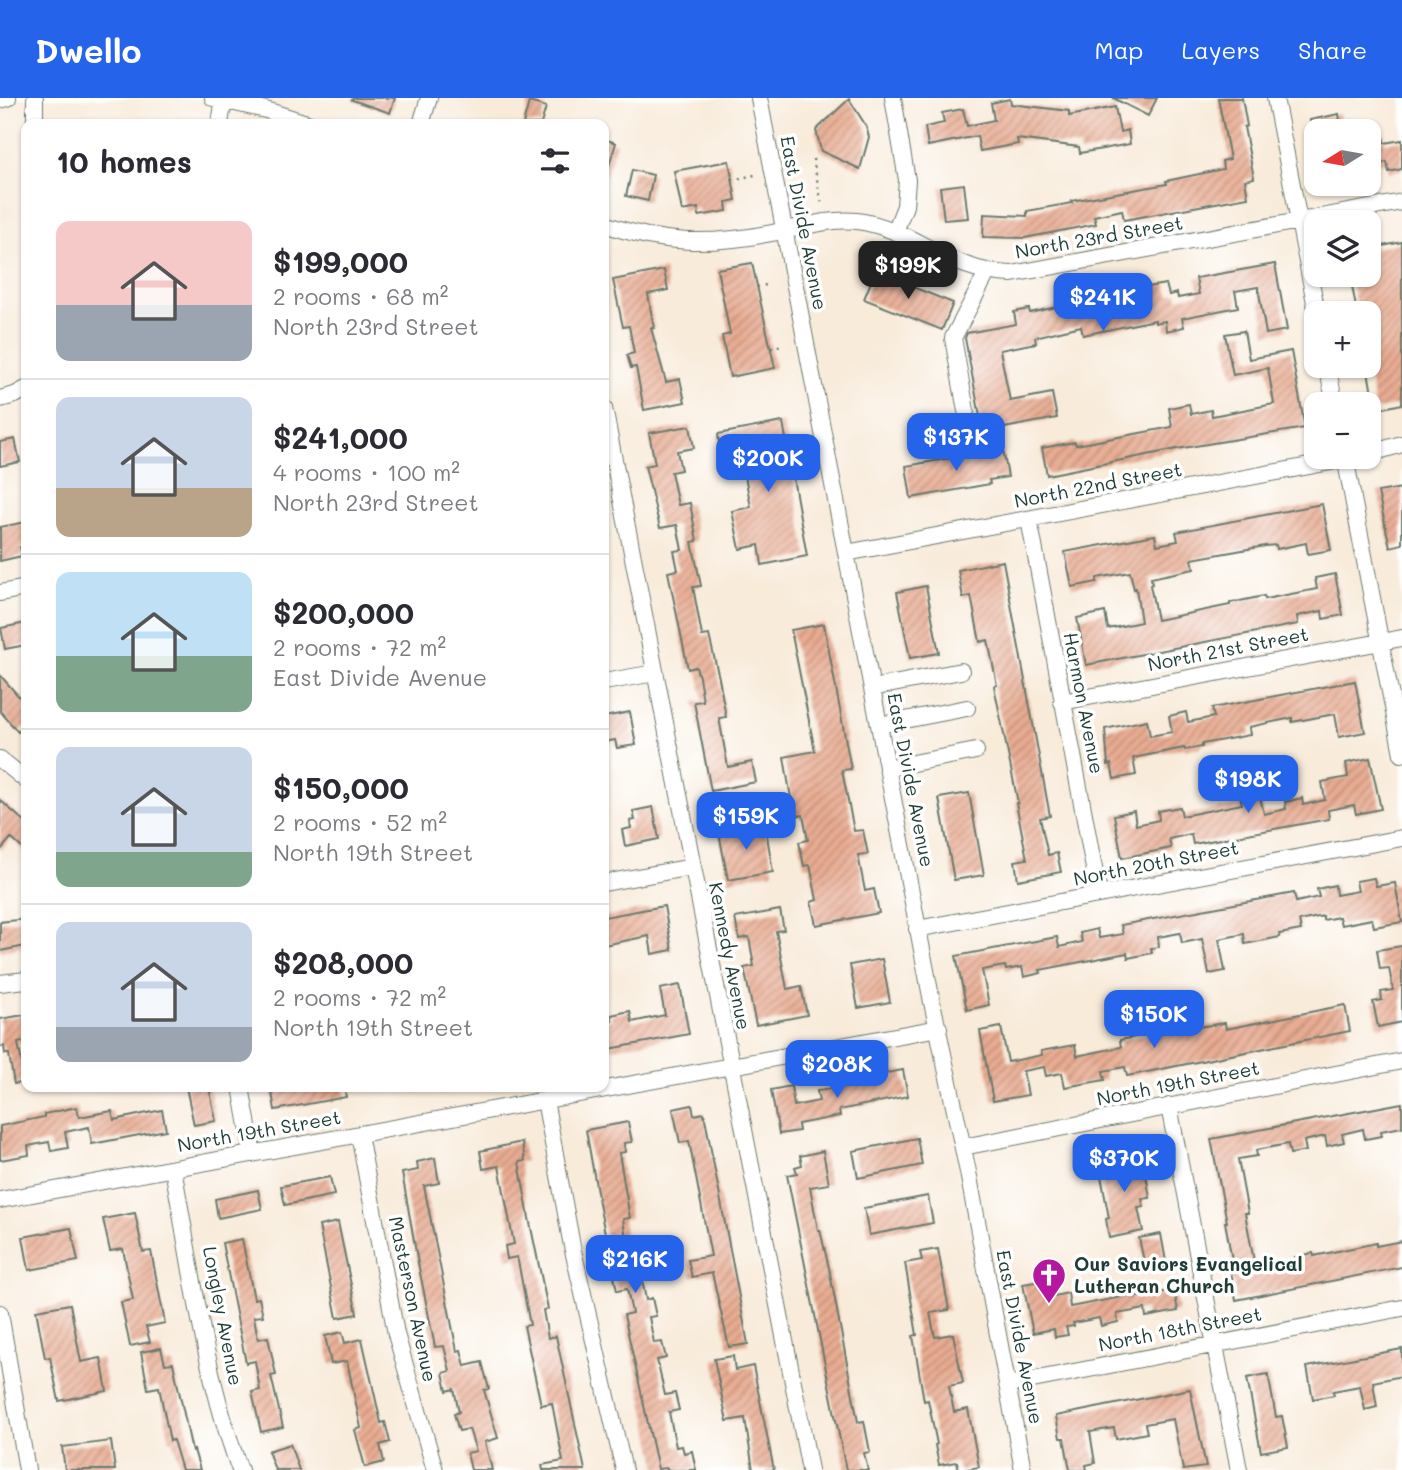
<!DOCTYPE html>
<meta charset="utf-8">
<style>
body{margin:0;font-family:Mali,sans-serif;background:#f7f7f7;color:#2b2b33;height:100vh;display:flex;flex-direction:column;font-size:26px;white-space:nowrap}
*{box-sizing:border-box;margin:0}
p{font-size:23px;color:#7c7c81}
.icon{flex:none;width:38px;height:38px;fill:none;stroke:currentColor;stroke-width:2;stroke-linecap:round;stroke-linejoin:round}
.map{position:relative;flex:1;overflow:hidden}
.drawer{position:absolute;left:21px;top:21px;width:588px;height:973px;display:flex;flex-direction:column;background:#fff;border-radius:14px;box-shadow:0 2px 5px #0004}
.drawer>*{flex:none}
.needle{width:46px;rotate:259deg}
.controls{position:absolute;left:1304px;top:21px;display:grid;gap:14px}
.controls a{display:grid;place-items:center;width:77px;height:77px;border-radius:14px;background:#fff;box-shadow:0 2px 5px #0004;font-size:35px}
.price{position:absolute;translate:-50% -60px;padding:0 16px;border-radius:14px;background:#2563eb;color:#fff;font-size:23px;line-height:46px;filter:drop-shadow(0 2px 4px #0008)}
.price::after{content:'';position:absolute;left:50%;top:42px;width:21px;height:16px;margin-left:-10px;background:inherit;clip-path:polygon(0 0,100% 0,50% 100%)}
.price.current{background:#222;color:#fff}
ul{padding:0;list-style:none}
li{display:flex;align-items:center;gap:21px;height:175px;padding:0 35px}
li+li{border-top:2px solid #e1e1e2}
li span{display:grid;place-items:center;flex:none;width:196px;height:140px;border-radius:14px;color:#555}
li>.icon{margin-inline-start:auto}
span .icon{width:84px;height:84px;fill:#fffc;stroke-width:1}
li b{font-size:30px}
h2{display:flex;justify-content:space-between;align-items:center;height:84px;padding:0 35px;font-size:30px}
header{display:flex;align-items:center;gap:42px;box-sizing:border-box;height:98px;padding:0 35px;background:#2563eb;color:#fff}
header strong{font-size:33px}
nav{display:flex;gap:38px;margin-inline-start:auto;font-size:24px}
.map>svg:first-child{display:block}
.building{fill:url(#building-hatch)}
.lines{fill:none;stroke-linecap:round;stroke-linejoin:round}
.minor-casing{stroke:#6b7a6e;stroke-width:18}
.path{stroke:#6b7a6e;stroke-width:2.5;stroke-dasharray:2 5;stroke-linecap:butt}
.minor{stroke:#fff;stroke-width:16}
.labels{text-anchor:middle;stroke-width:7;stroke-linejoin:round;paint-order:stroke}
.street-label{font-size:19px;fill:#1f3d34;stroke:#fff}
.poi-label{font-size:19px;font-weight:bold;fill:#1f3d34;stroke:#fff;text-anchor:start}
</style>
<header>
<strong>Dwello</strong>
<nav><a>Map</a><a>Layers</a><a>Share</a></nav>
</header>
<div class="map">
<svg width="1402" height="1372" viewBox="0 0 1402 1372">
<defs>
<pattern id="building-hatch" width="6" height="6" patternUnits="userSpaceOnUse" patternTransform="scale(1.75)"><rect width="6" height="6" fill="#e9ac92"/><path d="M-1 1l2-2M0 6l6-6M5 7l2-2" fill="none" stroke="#bc8d78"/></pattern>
</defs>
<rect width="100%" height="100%" fill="#fff"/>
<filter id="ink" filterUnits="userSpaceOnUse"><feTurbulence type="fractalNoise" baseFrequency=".0143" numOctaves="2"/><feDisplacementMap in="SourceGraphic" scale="14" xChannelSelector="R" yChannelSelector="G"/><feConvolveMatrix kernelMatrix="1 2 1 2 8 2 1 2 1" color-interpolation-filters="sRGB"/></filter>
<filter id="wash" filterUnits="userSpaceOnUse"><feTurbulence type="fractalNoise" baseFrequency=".00686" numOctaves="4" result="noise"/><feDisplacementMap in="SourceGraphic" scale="28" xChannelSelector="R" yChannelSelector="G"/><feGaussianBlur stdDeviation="1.57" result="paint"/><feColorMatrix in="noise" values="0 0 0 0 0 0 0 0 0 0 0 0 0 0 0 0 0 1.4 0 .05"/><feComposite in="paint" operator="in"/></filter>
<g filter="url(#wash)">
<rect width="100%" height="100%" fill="#f8ebda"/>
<g id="blocks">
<path class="building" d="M353,0H395L390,15L352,2Z
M1113,0H1157L1148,18Z
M1218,0H1242L1247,28L1244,29L1254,80L1245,82L1248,99L1124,122L1122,112L1094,118L1096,126L1025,140L983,139L984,116L1027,118V113L1072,105L1071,103L1167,86L1166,83L1223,71L1222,63L1230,61Z
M849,1L866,28L869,39L860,71L821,53L816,32Z
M1010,1L1011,6L1069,13V18L1115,9L1120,34L1128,32L1130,46L1080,55L1079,49L1017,41L1018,46L980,53L977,38L928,48L925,29L944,25L942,15L963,11L967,28L994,22L991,5Z
M529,4L546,9L541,26H523Z
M1339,16L1342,33H1312L1310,22Z
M1383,37L1384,45L1402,42V71L1389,74L1387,64L1370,68L1368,40Z
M604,41L616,45L606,77L604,76Z
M729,63L736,102L726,104L727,113L699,118L698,110L682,113L674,73Z
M632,72L653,77L648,103L626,98Z
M964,86L968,120L944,122L940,89Z
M1402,144V306L1375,312L1367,268L1368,215H1357L1350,177H1368V151Z
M752,165L775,270L730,279L722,238L730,236L717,171Z
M1275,166L1287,232L1266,236L1258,189L1235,193L1238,209L1182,220L1184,229L1166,233L1165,223L1155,225V222L1083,237L1081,228L1035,239L1036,245L1000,252L1010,303L1052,295L1057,320L983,334L965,240L967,235L1016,226L1014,214L1029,211L1030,215L1095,200L1097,208L1122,203L1121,194L1141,190L1166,186L1169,197L1177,195L1178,200L1199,196L1196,180Z
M664,172L668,192L648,196L654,230H651L666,284L680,281L685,304L644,312L636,269L631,270L627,257L634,255L629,228L623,229L613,182Z
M875,174L953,205L942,232L864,201Z
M1244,233L1249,261L1291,253L1305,330L1177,351L1047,377L1042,350L1075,344L1076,347L1172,329L1169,310L1189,306L1191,316L1211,312L1212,318L1274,306L1268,270L1233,277L1225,236Z
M783,324L807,458L762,467L759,447L740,451L732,413L751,409L739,347L720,351L718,336Z
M690,328L694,350L677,353L681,372L671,374L678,407L690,405L697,443L692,444L701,488L693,489L702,538L709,537L719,580L726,619L719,620L728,669L752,664L756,684L711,693L694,604L703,603L699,579L696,569L688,571L668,474L678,472L674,453L682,452L677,427L660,430L645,368L655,366L649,335Z
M15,341L20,364L0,368V344Z
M1003,351L1008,379L989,382L990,386L911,400L906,368Z
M1402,390V446L1390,449L1378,394Z
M1322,406L1331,452L1308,456L1306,445L1277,451L1276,447L1265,448L1192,461L1194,471L1151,480L1152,486L1150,487L1157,522L1230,507V505L1264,498L1265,501L1317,491L1315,480L1335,476L1343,517L1323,521L1322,513L1297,518L1298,526L1086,567L1077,520L1105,514L1108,531L1141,524L1136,490L1134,491L1130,474L1097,480V484L1072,489L1065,454L1155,437L1157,447L1178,443L1176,434Z
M26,424V448L20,449L22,458L0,463V429Z
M1003,463L1050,718L1040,720L1048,757L1057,755L1061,774L1018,782L1015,763L1027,761L1016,705H1018L994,588L997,587L988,542L980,544L971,498L963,500L958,472Z
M926,488L939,555L910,560L897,494Z
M26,525V547L5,551L1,530Z
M824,526L851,671L842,672L854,733L863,732L868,756L858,757L865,793L874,791L879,815L816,827L811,804L817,802L810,767L804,768L799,744L808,742L803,717L794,718L784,659L815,653L791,532Z
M0,577L21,601L26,596V627L18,634L0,613Z
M1355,583L1365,634L1339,639L1335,616L1292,624V620L1249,629L1250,637L1202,646V649L1185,652L1184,650L1133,660L1136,677L1114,681L1111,666L1108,667L1105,631L1147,622L1150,638L1172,634L1169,618L1186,614L1188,624L1214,619L1212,610Z
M630,614L636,647L617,650L615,642L604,644V619Z
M1370,660L1381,711L1356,716L1354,707L1328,712L1329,721L1193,746L1191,736L1169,741L1171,750L1122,760L1114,717L1134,713L1136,727L1159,722L1158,713L1180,709L1182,718L1242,706L1240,697L1259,694L1264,716L1286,711L1285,704L1302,700L1303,707L1325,702L1322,684L1348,679L1346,665Z
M969,695L984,777L954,782L939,700Z
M0,702L26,725V754L11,740L0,753Z
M653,709L659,741L625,748L622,732L631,730L630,723L635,722L633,713Z
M765,726L773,774L728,782L719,735Z
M1374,780L1376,788L1395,785L1402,824L1374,829L1372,821L1341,827L1339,819L1323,822V818L1299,823L1301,832L1279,836L1280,839L1245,846L1244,836L1219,841L1225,873L1209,876L1202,841L1182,845L1180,835L1158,839L1159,849L1151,850L1152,855L1128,860L1127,855L1040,872L1041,875L1024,879L1022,869L1006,872L1005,868L982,872L989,907L967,912L956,858L1057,839L1059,849L1082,844L1080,835L1097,831L1099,840L1123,836L1121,827L1294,795L1296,804L1319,799L1317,791L1335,787L1336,797L1358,793L1356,783Z
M664,808L672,852L652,856L649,838L604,847V819Z
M780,812L784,832L776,833L787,891L801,888L807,917L756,927L744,870L754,868L749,839L739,841L735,820Z
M26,821V848L0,853V824Z
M1402,848V924L1378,929L1373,904L1382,902L1381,894L1393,892L1389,870L1380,871L1377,852Z
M882,861L890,904L858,910L850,867Z
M680,887L689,936L604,952V924L612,922L611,917L630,913L632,924L665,917L660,891Z
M1345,907L1350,933L1127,978L1125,969L1103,973L1105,982L1065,989L1062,975L1046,978L1044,969L1023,973L1028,997L993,1003L980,933L1001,929L1008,964L1042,957L1041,953L1075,947L1077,958L1121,949L1120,942L1150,936L1225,925L1226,931Z
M24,917L26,943L18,945L23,971L26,970V984L14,986L9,956H5L4,948L0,949V921Z
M903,972L908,998L839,1012L840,1018L798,1026L799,1033L779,1036L771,992L791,988L794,1008L819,1003L817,993L841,989L840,984Z
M186,989H209L216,1023L194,1027Z
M271,989H344L346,999L275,1012Z
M1402,1005V1029L1381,1033L1382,1038L1365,1041L1363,1031L1342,1036L1344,1044L1327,1048L1325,1038L1304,1043L1306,1053L1290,1056L1288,1046L1256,1052L1257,1058L1238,1061L1248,1115H1245L1256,1174L1297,1167L1295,1159L1313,1155L1314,1158L1376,1145V1148L1402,1143V1169L1236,1202L1231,1174L1234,1173L1225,1124H1227L1211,1041Z
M692,1007L694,1017L704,1015L748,1246L729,1249L712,1175L692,1179L688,1162L711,1158L689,1043L680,1045L673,1011Z
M77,1009L79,1019L112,1013L114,1022L162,1012L166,1032L92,1046L89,1029L65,1034L68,1050L51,1053L49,1044L28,1048L29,1057L0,1062V1028L44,1019V1016Z
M628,1024L632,1044L624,1045L625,1054L619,1055L630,1120L623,1121L627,1147L632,1173L640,1171L646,1202L652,1200L656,1218L649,1219L654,1245L662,1244L666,1260L657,1262L665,1297L675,1295L679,1312L669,1314L676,1349L682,1348L684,1355L692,1353L696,1372H667V1370L658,1371L624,1217L632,1215L627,1191L617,1193L601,1116L586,1032Z
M917,1040L922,1067L858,1080L853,1053Z
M522,1044L525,1063L519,1064L529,1120L548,1211L543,1212L548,1240L556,1238L585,1372H543L542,1367L563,1363L552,1305L541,1307L524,1228L530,1227L519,1168L517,1159L507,1161L505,1148L514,1146L499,1068L483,1071L480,1053Z
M823,1053L829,1086L810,1089L818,1132H820L829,1170L858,1324L864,1323L870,1354L864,1355L868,1372H846L787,1077L797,1075L795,1069L802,1067L800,1058Z
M1132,1056L1134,1067L1144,1065L1150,1100L1142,1101L1144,1109L1138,1110L1143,1133L1109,1140L1106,1121L1109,1120L1098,1062Z
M435,1060L439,1085L424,1088L457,1253L461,1252L465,1268L482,1264L489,1291L484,1292L498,1340L485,1344L492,1372H471L467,1355L476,1353L469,1331L459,1333L454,1316L459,1314L454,1291L447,1293L443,1275L450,1273L444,1248L435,1249L417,1160L402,1075L418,1072L417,1064Z
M330,1079L334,1097L285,1107L281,1088Z
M258,1092L262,1111L218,1120L215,1101Z
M928,1098L933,1125L869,1137L864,1110Z
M135,1115L143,1154L151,1153L165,1225L146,1229L150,1244L130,1248L121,1204L133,1202L123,1151L110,1153L103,1121Z
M338,1124L357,1216L337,1220L319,1128Z
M71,1130L78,1163L29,1172L23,1139Z
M1161,1136L1167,1169L1146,1173L1139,1140Z
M242,1141L254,1201L259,1200L263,1218L254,1219L258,1241L268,1239L276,1277L271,1278L283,1329L261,1334L252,1294L260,1292L255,1263L246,1265L222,1145Z
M938,1151L949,1212L930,1215L935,1239L953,1236L963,1285L949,1288L954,1314L968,1311L979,1369L963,1372H959L957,1364L939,1367L935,1347L937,1346L928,1302L924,1303L913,1238L917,1237L905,1165L922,1162L920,1154Z
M1047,1182L1050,1199L1068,1195L1070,1209L1132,1197V1200L1174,1192L1178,1213L1146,1219L1145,1211L1117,1216L1118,1224L1101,1228L1099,1220L1073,1225L1074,1228L1066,1229L1068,1237L1055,1239L1054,1231L1033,1235L1023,1186Z
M70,1206L81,1264L101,1260L107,1293L59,1303L50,1259L45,1260L36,1212Z
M342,1234L345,1245L362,1241L381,1325L385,1324L390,1344L380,1347L384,1364L365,1369L355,1332L361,1330L347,1263L331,1266L325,1238Z
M161,1250L165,1266L173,1265L192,1353L194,1352L200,1372H182L173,1342L170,1343L159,1289L148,1291L141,1254Z
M1402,1251V1278L1373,1284L1377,1309L1365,1312L1360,1288L1333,1293L1334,1297L1313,1301L1307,1269Z
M733,1258L735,1272L753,1268L774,1372H753L745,1320L727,1323L714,1261Z
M1268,1276L1276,1319L1282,1318L1288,1349L1261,1354L1247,1280Z
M1190,1291L1206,1369L1183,1372L1173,1321L1145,1326L1147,1335L1116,1341L1114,1330L1090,1334L1095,1365L1086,1367L1087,1372H1070L1064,1340H1060L1056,1318Z
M111,1343L115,1372H65L62,1349Z
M290,1346L299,1372H275L268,1353Z"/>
</g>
</g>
<g filter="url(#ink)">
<use href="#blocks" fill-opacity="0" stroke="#6b7a6e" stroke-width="2"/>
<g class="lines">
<g class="minor-casing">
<path id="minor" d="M35,0V26
M213,0L266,12L310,26
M759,0L932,904L968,1074L1023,1372
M893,0L907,82L905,108L895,134
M1275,0L1317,215
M0,2L8,0
M220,26L224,0
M421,26L429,0
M604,126C664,147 710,147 772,135C800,130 828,120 857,123C913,130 949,175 1012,176L1402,104
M1327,268L1335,306
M0,301L15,297L26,291
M604,310L810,1372
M966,313L953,240L987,175
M1368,356L1402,346
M1345,359L1402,656
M1029,421L1099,797
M846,455L1357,359
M0,495L26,490
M604,584L655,575
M872,590L961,573
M1062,604L1402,540
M879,627L967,610
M0,661L26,682
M887,670L976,653
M604,785L692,769
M917,831L1402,740
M0,885L26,882
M241,989L253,1056
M545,1002L572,1148L624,1372
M1169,1008L1239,1372
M359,1036L396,1236L435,1372
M963,1049L1402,963
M173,1071C192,1171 204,1276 240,1372
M0,1102L939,930
M0,1215L27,1372
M1007,1287L1402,1210"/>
</g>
<path class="path" d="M813,61L822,107
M732,82L759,76
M757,189L770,186
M771,250L782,247"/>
<use href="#minor" class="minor"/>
</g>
</g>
<defs>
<g id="church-pin" transform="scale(1.75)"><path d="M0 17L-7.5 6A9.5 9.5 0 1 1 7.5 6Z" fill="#b5179e" stroke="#fff"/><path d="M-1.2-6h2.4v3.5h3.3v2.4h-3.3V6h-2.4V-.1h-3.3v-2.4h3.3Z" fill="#fff"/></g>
</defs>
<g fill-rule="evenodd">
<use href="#church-pin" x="1049" y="1177"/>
</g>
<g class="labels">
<g class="street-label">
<text transform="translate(804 125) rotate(79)" y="7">East Divide Avenue</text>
<text transform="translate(1099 139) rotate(-10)" y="7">North 23rd Street</text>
<text transform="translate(1098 387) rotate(-11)" y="7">North 22nd Street</text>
<text transform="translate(1228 551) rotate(-11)" y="7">North 21st Street</text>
<text transform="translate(1084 605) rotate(79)" y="7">Harmon Avenue</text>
<text transform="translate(911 682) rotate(79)" y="7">East Divide Avenue</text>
<text transform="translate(1156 765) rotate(-11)" y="7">North 20th Street</text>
<text transform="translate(730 858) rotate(79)" y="7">Kennedy Avenue</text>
<text transform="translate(1178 985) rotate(-11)" y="7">North 19th Street</text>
<text transform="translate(259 1033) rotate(-10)" y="7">North 19th Street</text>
<text transform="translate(413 1201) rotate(78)" y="7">Masterson Avenue</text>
<text transform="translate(223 1218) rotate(79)" y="7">Longley Avenue</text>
<text transform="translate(1180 1231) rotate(-11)" y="7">North 18th Street</text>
<text transform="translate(1020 1239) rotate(79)" y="7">East Divide Avenue</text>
</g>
<g class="poi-label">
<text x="1074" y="1173">Our Saviors Evangelical<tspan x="1074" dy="22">Lutheran Church</tspan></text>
</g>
</g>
</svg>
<div class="controls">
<a><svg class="needle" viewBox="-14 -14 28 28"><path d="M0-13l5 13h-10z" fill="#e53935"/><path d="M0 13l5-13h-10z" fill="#7c7c81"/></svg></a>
<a><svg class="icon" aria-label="layers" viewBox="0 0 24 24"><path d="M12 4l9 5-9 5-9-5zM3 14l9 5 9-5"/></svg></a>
<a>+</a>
<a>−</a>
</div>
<b class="price current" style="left:908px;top:203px">$199K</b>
<b class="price" style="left:1103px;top:235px">$241K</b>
<b class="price" style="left:956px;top:375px">$137K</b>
<b class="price" style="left:768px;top:396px">$200K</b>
<b class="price" style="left:1248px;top:717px">$198K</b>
<b class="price" style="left:746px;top:754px">$159K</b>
<b class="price" style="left:1154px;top:952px">$150K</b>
<b class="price" style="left:837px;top:1002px">$208K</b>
<b class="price" style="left:1124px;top:1096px">$370K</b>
<b class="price" style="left:635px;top:1197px">$216K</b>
<section class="drawer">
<h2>10 homes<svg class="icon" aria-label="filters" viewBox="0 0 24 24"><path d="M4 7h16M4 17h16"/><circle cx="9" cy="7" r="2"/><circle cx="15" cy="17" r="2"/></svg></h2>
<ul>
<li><span style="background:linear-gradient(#f6c9c9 60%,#9aa5b1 0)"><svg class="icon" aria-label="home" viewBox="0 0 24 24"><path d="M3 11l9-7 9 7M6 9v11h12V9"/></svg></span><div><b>$199,000</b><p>2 rooms · 68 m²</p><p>North 23rd Street</p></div></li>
<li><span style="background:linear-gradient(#c9d6e8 65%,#b9a48a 0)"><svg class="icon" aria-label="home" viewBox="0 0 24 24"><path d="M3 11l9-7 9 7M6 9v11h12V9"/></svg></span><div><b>$241,000</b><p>4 rooms · 100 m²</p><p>North 23rd Street</p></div></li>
<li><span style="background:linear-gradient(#bfe0f5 60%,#7fa58c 0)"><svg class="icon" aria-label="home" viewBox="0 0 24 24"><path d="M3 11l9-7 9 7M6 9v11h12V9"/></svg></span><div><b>$200,000</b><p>2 rooms · 72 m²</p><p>East Divide Avenue</p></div></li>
<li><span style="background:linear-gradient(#c9d6e8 75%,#7fa58c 0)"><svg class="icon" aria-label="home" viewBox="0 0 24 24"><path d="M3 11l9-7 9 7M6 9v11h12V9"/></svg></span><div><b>$150,000</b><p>2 rooms · 52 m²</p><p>North 19th Street</p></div></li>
<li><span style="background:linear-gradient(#c9d6e8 75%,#9aa5b1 0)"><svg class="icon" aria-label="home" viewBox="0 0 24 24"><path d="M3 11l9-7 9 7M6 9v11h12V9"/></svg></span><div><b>$208,000</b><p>2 rooms · 72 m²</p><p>North 19th Street</p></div></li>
</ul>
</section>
</div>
